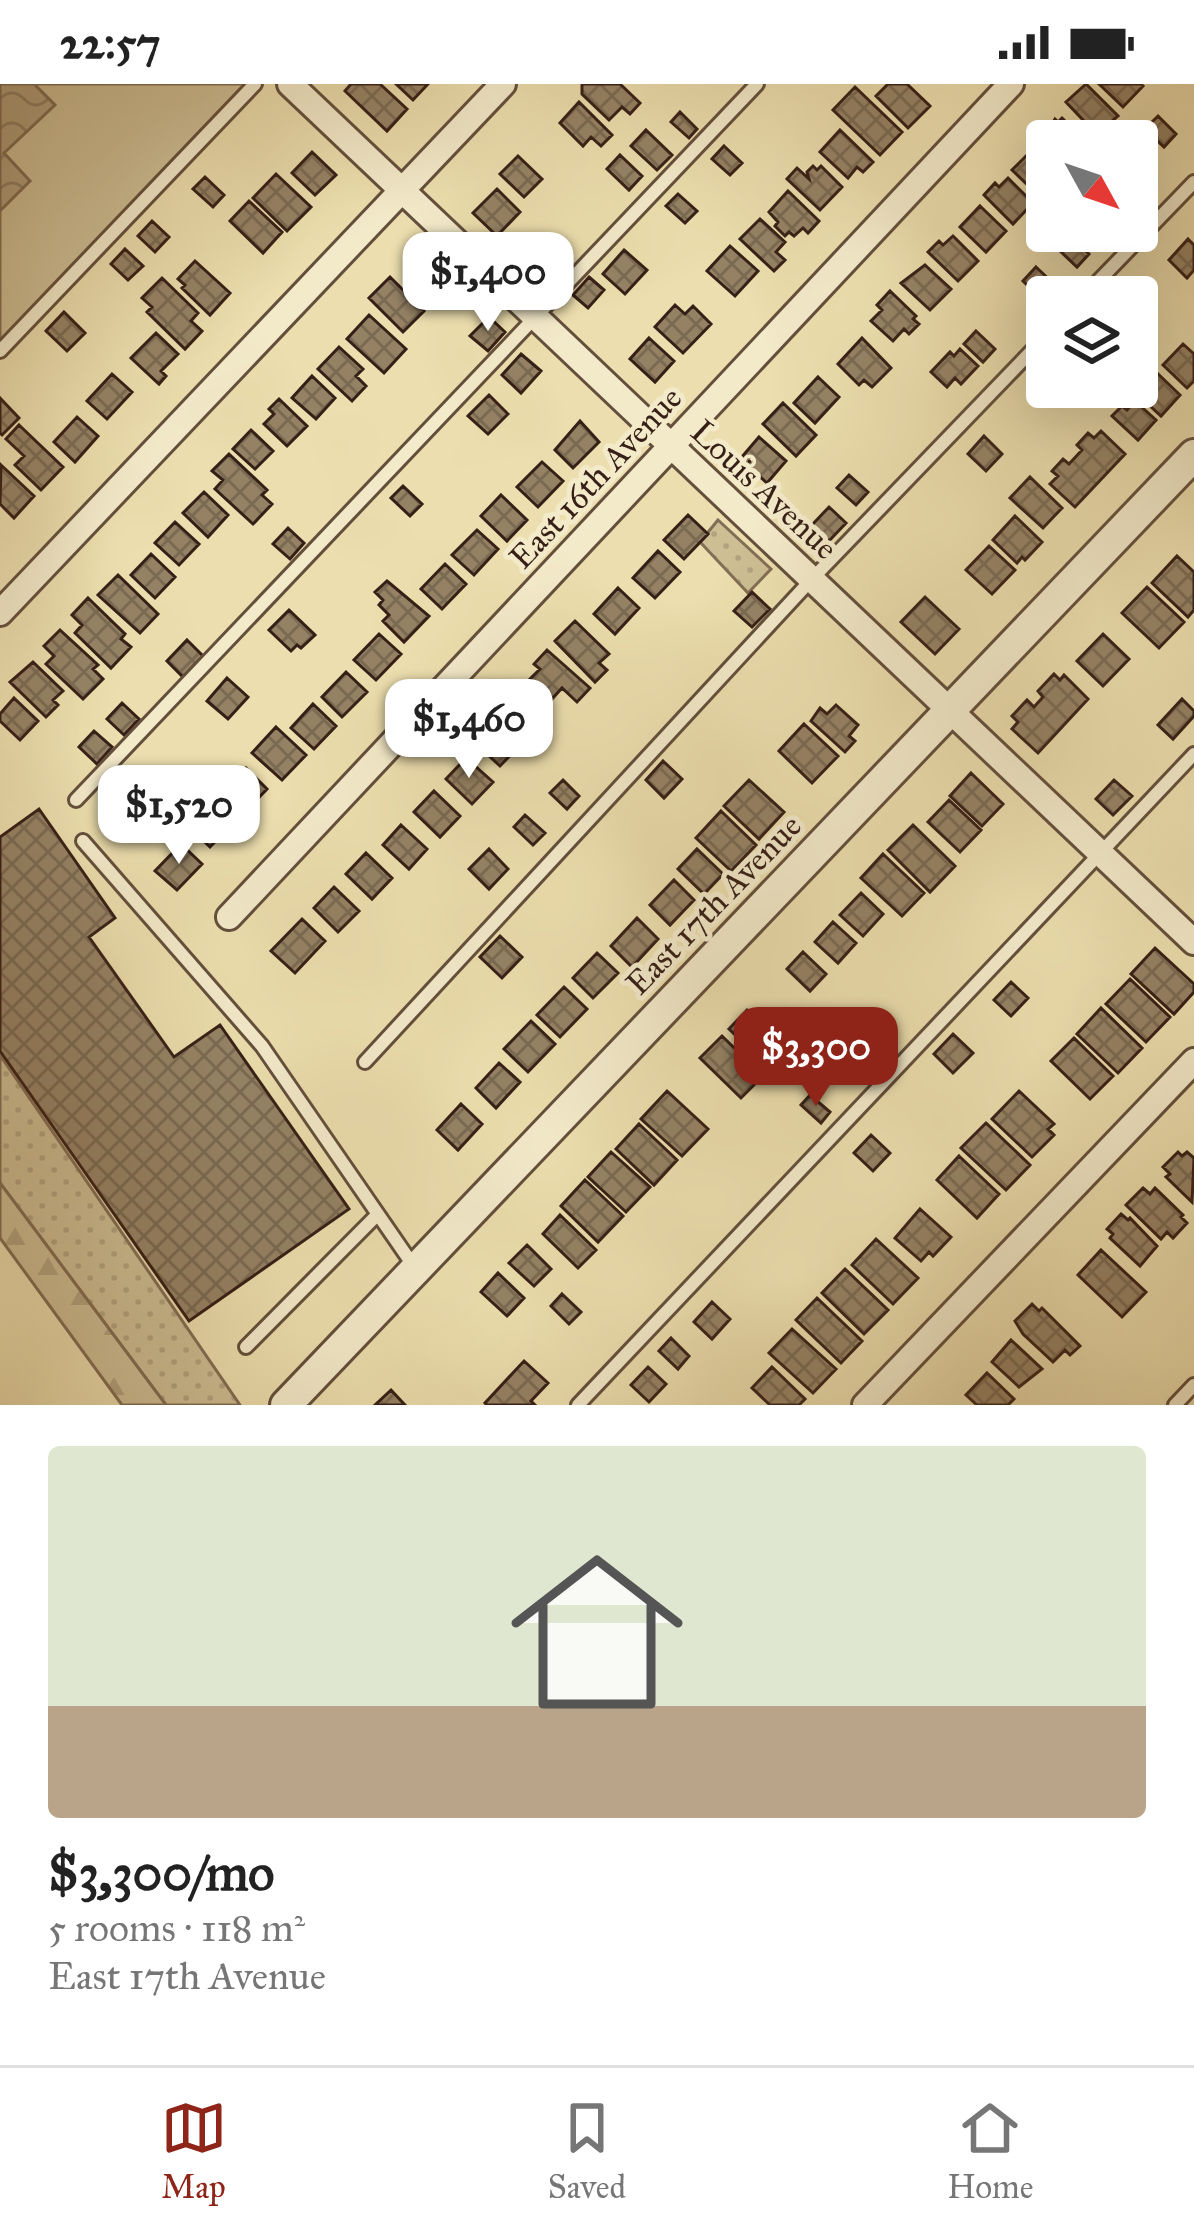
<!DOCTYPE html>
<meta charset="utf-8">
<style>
body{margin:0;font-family:"IM FELL Great Primer",serif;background:#f6f6f6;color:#222;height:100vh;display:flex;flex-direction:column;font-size:45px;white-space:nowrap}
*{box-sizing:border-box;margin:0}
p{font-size:39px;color:#767676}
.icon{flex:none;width:66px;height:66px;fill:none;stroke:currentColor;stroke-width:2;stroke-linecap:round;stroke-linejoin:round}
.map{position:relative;height:1321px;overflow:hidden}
.side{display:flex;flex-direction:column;background:#fff;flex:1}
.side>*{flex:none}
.needle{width:78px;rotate:130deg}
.tools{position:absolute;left:1026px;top:36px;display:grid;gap:24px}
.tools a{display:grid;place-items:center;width:132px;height:132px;border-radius:12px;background:#fff;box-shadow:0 12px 48px #0002;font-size:60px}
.price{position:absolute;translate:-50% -102px;padding:0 27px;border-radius:24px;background:#fff;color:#222;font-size:39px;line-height:78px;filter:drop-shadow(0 3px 6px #0008)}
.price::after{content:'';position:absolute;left:50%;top:72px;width:36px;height:27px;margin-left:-18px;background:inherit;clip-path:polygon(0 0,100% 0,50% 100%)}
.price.on{background:#8f2418;color:#fff}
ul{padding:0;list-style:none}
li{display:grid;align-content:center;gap:24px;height:636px;padding:0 48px}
li span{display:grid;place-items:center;height:372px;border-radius:12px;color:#555}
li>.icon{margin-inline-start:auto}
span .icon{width:216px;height:216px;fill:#fffc;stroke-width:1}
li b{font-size:51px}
.status{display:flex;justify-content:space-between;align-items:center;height:84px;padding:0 60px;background:#fff;direction:ltr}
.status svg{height:33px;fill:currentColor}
.tab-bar{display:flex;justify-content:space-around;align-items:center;height:168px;border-top:3px solid #e0e0e0;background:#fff;font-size:33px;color:#767676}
.tab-bar a{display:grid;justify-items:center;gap:6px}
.tab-bar .on{color:#8f2418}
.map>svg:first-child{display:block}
.grass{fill:url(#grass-dots);stroke:#826e55;stroke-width:3}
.forest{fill:url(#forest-firs);stroke:#826e55;stroke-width:3}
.park{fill:#cdbe94;stroke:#826e55;stroke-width:3}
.water{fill:url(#water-waves);stroke:#7e6b52;stroke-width:3}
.building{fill:url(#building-cross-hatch);stroke:#361f16;stroke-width:3}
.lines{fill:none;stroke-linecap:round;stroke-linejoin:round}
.service-casing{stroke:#644f3c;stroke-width:18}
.minor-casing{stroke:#644f3c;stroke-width:30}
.tertiary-casing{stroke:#644f3c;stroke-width:36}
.service{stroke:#f3eaca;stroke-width:12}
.minor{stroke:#f3eaca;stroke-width:24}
.tertiary{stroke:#f3eaca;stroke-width:30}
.labels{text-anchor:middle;stroke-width:10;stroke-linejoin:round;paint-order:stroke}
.street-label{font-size:33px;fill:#361f16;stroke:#f3eaca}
</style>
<div class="status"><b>22:57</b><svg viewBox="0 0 49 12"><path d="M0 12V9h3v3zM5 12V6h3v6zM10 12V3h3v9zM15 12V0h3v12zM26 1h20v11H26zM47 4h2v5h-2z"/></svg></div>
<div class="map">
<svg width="1194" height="1321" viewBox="0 0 1194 1321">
<defs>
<pattern id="grass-dots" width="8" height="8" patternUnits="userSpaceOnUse" patternTransform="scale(3)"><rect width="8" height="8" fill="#cdbe94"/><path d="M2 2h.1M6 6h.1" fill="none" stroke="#b1a37f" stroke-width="1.8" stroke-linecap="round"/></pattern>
<pattern id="forest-firs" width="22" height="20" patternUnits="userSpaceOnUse" patternTransform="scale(3)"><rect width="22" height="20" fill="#cdbe94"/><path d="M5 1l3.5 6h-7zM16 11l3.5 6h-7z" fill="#b1a37f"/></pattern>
<pattern id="water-waves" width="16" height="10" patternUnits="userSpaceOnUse" patternTransform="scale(3)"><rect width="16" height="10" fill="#ae9d7a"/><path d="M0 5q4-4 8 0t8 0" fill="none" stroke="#8e7f63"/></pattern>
<pattern id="building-cross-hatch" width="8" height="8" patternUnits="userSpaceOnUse" patternTransform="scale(3)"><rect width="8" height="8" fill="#958265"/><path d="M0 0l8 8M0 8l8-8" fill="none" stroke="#7a6a52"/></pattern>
</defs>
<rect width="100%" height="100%" fill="#ecdeae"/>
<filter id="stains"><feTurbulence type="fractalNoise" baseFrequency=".00167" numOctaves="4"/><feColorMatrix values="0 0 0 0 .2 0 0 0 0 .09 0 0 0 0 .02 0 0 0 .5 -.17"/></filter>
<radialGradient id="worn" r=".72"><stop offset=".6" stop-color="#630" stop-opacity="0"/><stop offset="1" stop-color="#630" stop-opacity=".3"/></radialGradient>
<path class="grass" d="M718,436L771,485L748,509L700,458Z
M0,971L240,1321H166L0,1099Z"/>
<path class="forest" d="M0,1099L166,1321H122L0,1154Z"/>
<path class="park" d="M0,0H245L0,258Z"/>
<path class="water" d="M0,0H34L55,21L4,69L30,97L0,127Z"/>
<path class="building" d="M351,0H380L407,25L387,47L345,7Z
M396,0H428L413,16Z
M582,0H620L640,19L630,30L622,23L609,36L582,10Z
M888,0H907L930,22L908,44L876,12Z
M1086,0L1118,32L1111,38L1121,48L1112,57H1103L1066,18Z
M1099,0H1141L1143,2L1123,23Z
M855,3L902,48L880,71L833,26Z
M579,18L612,51L601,62L591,53L583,62L560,39Z
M680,28L697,45L689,54L671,38Z
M1158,32L1176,50L1164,63L1145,45Z
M1062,34L1086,57L1047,60L1042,55L1055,35L1058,38Z
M646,46L672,71L657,86L631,62Z
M840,46L873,78L863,88L857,83L848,94L820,68Z
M724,62L742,79L730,91L712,75Z
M1035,63L1047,74V100L1037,110L1012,86Z
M312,68L336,91L315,111L292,89Z
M620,71L642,92L629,106L607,85Z
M518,72L542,95L524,113L500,90Z
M813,82L817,86L821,82L842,103L820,126L787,95L797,84L809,95L807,88Z
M276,90L311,123L287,147L253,114Z
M205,93L224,111L213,123L193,105Z
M1008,94L1033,119L1013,140L984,111L995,99L999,103Z
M497,105L520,128L497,152L473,129Z
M788,107L819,137L808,149L803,144L794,152L789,148L785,152L775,142L778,138L769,128Z
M678,110L697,127L685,139L666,122Z
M249,117L282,148L263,169L230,137Z
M980,122L1006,147L986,168L960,143Z
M760,135L785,158L776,168L785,176L774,187L740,155Z
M152,137L169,153L155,168L138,152Z
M953,152L978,177L958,197L928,168L939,157L943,161Z
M1071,153L1089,170L1077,183L1059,166Z
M1188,155L1194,161V186L1187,194L1169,176Z
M730,162L758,187L735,212L707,187Z
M125,165L143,182L128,196L111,180Z
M624,166L647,186L625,210L603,190Z
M423,176L445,196L429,214L407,194Z
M195,177L230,209L210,231L182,204L185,201L178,195Z
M925,181L951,205L930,226L901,199Z
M1036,183L1055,201L1041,215L1023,197Z
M390,193L424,227L403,248L369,214Z
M589,193L604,206L588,224L573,211Z
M162,194L198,229L191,237L202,247L185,265L147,228L152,223L142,214Z
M890,207L916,232L913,235L919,240L909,250L904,245L893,257L871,237L882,226L877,221Z
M675,221L685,230L693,222L711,240L683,269L655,243Z
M64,228L85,249L67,267L46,247Z
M369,231L406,265L384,289L347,255Z
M489,233L505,248L488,267L470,252Z
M976,247L995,265L983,278L964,260Z
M156,249L178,270L161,287L166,292L159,300L131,274Z
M649,254L674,277L655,298L630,275Z
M862,254L891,284L872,303L864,296L859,301L838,280Z
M1183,260L1194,270V297L1187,304L1163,281Z
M339,263L363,285L356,292L366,302L352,317L318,285Z
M960,265L978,282L961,300L955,294L947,303L931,288L950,268L954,272Z
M521,270L541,287L521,309L502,291Z
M1156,288L1180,311L1161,332L1136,309Z
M112,290L132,308L107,335L87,317Z
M312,292L335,314L316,335L292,314Z
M818,293L839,313L815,339L794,319Z
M489,311L508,330L488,350L468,332Z
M0,314L19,334L2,351L0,349Z
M279,315L307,342L287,362L264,340L274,330L269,325Z
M1135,317L1156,336L1138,356L1112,332L1122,322L1127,326Z
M783,319L816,351L796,372L763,340Z
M77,333L98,352L75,378L54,358Z
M580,337L599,358L573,384L555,366Z
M19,341L63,383L41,406L15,381L24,372L6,355Z
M251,346L273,367L255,385L233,365Z
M1101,347L1125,370L1075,423L1050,400L1058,392L1052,387L1063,375L1069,380L1082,366L1077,361L1088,349L1094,354Z
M984,352L1002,370L986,387L968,370Z
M759,353L786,377L767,399L740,375Z
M229,370L267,406L262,411L272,420L253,440L215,405L223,396L212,387Z
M542,378L563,397L538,423L517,403Z
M1,381L34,412L14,434L0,420Z
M849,391L868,408L856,421L837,404Z
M1030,393L1062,424L1043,444L1010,414Z
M403,402L422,420L410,432L391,414Z
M204,408L228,431L208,453L183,429Z
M501,411L527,436L507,457L481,432Z
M829,423L846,439L829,457L812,441Z
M688,431L708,450L684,475L664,456Z
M1015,432L1042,458L1025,476L1022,473L1017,479L993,456Z
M175,438L199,460L179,481L155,459Z
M288,444L304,459L290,475L273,460Z
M477,446L498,465L474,491L452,471Z
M989,462L1015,486L992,510L966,486Z
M658,467L680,488L655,514L633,494Z
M151,470L175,493L155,514L131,491Z
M1177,472L1194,488V526L1188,533L1152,499Z
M445,480L466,500L442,525L421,505Z
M118,491L158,530L140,549L98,511Z
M387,497L429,532L404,558L383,537L389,531L379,521L383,516L375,508Z
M1147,503L1184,538L1159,564L1122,529Z
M618,504L639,524L615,550L594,530Z
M752,508L770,525L752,543L734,527Z
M925,513L959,545L935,570L901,538Z
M88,514L125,550L121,555L131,563L111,584L75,549L82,541L72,531Z
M289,526L315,551L301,564L297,561L291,567L269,546Z
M575,537L609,570L599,579L607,586L595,598L555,557Z
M60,546L98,581L93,585L103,595L83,615L46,580L54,572L44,562Z
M379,550L401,570L376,596L354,576Z
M1103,550L1129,575L1103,602L1077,577Z
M187,556L203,572L183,593L167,577Z
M547,566L590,604L577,618L562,604L551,616L530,595L540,585L534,580Z
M33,578L63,607L53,616L58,621L46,633L10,598Z
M346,588L367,608L342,633L322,613Z
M1054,590L1060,596L1064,591L1088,615L1038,669L1012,645L1018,638L1012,632L1027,616L1034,623L1043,613L1038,607Z
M227,594L248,613L228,635L207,617Z
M524,604L550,629L530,649L504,625Z
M14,614L38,637L20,656L0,637V630Z
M1182,615L1194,627V632L1173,655L1158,641Z
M122,619L139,635L124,651L107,635Z
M313,620L336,642L314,665L291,644Z
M836,621L858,641L849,652L855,657L845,668L811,637L820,624L827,630Z
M492,636L519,662L500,682L473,657Z
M804,640L838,672L812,699L779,667Z
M276,643L306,671L282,696L252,669Z
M94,647L112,663L97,680L79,663Z
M466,674L493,698L472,720L446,695Z
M663,677L682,695L664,714L646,696Z
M246,684L267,705L244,729L222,709Z
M971,689L1003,720L982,742L950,712Z
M563,696L579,712L567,725L550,709Z
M749,696L784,728L759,755L724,722Z
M1114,696L1132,712L1113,731L1096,715Z
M434,707L460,732L440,753L414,728Z
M949,716L981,746L960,768L928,738Z
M213,717L235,737L210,763L189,743Z
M39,725L115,834L89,853L174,973L220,941L349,1125L189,1237L0,967V753Z
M721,727L756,761L731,787L696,754Z
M525,731L545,749L533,761L514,743Z
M401,741L427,765L409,785L383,761Z
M913,741L955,782L930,808L888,766Z
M181,760L202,780L177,806L155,787Z
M489,765L508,785L489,805L469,785Z
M697,765L723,790L704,810L678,785Z
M366,769L392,794L372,815L346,790Z
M883,770L924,809L902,832L861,794Z
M674,796L694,816L670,841L650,821Z
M334,803L359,827L338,848L314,824Z
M861,809L883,830L863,852L840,831Z
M637,834L658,855L632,883L611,862Z
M302,835L325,857L295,889L271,867Z
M833,838L856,859L838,879L815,858Z
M500,852L522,873L502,894L480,873Z
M1155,864L1194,900V908L1174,930L1131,890Z
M803,868L826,890L810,907L787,885Z
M597,869L618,889L593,914L573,894Z
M1130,895L1170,933L1146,958L1106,920Z
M1011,898L1028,914L1011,932L994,916Z
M564,903L587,925L560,953L537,931Z
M1101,924L1142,964L1118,989L1077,950Z
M747,926L774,951L755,970L729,945Z
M531,937L555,960L528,988L504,965Z
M953,950L973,969L953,989L934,970Z
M722,952L763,992L741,1014L700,974Z
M1074,954L1113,992L1090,1015L1051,977Z
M499,979L520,998L496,1024L476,1004Z
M667,1007L708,1045L682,1072L641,1035Z
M1019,1007L1054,1040L1048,1045L1054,1051L1032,1073L992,1035Z
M810,1011L830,1028L821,1039L801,1021Z
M461,1020L482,1040L458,1066L437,1046Z
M986,1039L1030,1081L1006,1106L961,1064Z
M639,1040L677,1076L654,1101L616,1065Z
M871,1051L890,1069L873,1087L854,1069Z
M611,1068L650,1103L626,1128L588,1093Z
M1178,1068L1182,1072L1187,1068L1194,1074L1192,1118L1166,1093L1170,1090L1163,1083Z
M959,1072L999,1110L977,1134L937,1096Z
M585,1096L623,1132L598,1158L561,1122Z
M1143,1104L1150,1110L1155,1104L1183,1131L1181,1133L1187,1139L1173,1154L1167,1148L1161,1155L1126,1121Z
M920,1125L951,1153L933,1172L929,1168L921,1177L895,1154Z
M1121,1130L1128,1136L1130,1134L1157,1162L1140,1182L1110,1154L1113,1150L1107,1145Z
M560,1131L596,1166L578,1184L543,1150Z
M876,1155L918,1194L893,1220L852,1181Z
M527,1161L551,1185L534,1202L509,1179Z
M1101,1166L1146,1208L1122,1233L1078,1191Z
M845,1185L888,1226L864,1250L822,1209Z
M498,1189L524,1214L507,1232L481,1208Z
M562,1210L581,1228L569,1240L551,1222Z
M817,1214L862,1257L841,1279L796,1236Z
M712,1218L730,1235L712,1255L694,1238Z
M1032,1220L1039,1227L1042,1224L1080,1262L1070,1271L1065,1266L1053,1278L1023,1250L1015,1237Z
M792,1245L836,1285L813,1309L769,1269Z
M671,1254L689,1272L678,1285L659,1267Z
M1011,1256L1042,1285L1019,1303L992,1278Z
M524,1277L548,1299L531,1317L535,1321H487L485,1319Z
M648,1283L666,1300L649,1318L631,1301Z
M772,1283L805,1315L799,1321H770L752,1304Z
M987,1289L1014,1315L1008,1321H977L966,1311Z
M391,1306L405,1321H375Z"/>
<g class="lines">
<g class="service-casing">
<path id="service" d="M1083,213L1194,98
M0,267L255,0
M76,716L757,0
M83,757L262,962L415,1184
M365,978L812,495L1047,251
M246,1263L377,1131
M578,1321L1194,670
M1175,1321L1194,1301"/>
</g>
<g class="minor-casing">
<path id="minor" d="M290,0L1194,858
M0,529L503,0
M229,833L1011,0
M865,1321L1194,977"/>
</g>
<g class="tertiary-casing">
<path id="tertiary" d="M286,1321L1194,371"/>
</g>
<use href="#service" class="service"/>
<use href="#minor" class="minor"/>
<use href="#tertiary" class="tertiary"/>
</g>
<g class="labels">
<g class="street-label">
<text transform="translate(595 393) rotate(-47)" y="12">East 16th Avenue</text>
<text transform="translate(765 405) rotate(43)" y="12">Louis Avenue</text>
<text transform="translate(713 820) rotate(-46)" y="12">East 17th Avenue</text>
</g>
</g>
<rect width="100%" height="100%" filter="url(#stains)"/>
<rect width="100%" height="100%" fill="url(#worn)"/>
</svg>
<div class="tools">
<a><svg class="needle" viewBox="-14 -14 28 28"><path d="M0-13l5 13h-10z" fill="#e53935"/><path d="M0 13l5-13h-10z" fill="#767676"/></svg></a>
<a><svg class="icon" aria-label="layers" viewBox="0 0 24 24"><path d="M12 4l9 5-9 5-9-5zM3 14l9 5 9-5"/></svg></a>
</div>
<b class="price" style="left:488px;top:250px">$1,400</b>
<b class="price" style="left:469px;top:697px">$1,460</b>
<b class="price" style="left:179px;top:783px">$1,520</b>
<b class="price on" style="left:816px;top:1025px">$3,300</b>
</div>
<section class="side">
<ul>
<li><span style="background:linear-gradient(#dfe7d0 70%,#b9a48a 0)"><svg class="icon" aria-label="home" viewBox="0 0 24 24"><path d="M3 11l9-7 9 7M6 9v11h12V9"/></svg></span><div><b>$3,300/mo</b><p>5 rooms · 118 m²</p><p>East 17th Avenue</p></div></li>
</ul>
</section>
<nav class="tab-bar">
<a class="on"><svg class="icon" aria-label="map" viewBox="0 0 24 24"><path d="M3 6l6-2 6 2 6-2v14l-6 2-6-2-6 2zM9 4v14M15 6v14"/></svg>Map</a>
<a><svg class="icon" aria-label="saved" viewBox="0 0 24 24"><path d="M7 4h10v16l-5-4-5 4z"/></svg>Saved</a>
<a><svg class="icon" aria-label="home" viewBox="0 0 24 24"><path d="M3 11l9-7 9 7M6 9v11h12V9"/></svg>Home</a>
</nav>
